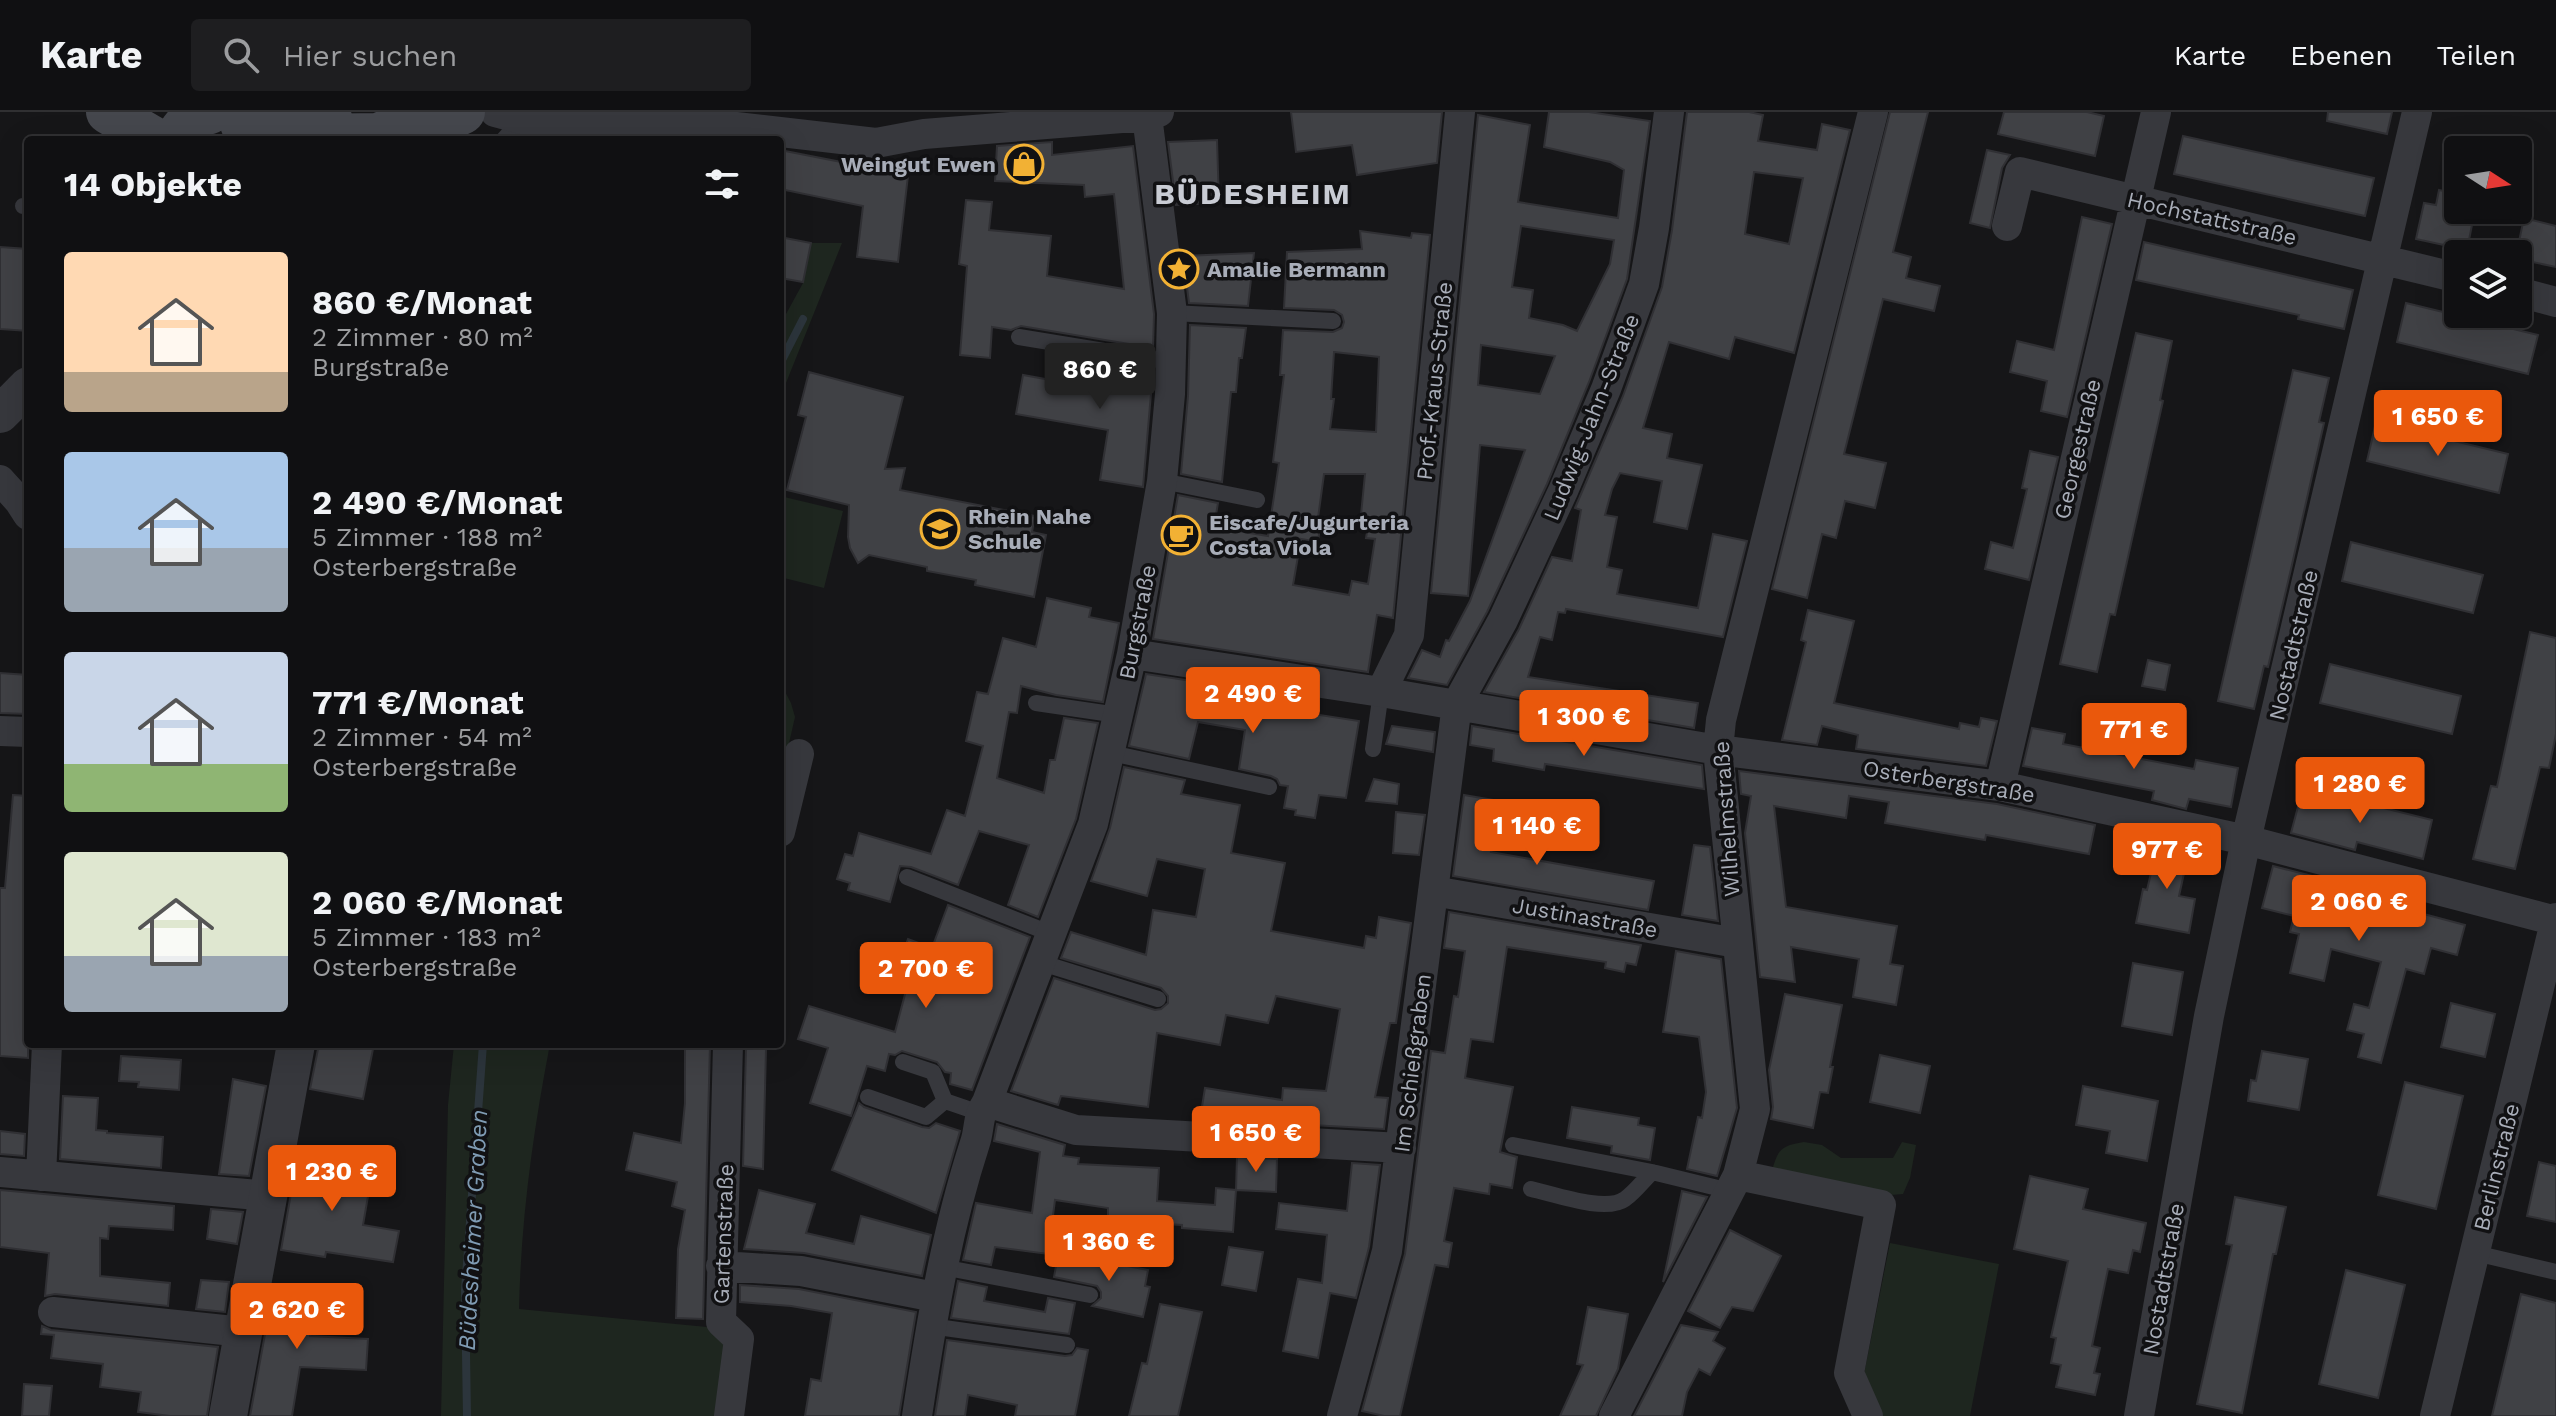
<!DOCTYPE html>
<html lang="de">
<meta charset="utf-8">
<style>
body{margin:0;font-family:"Work Sans",sans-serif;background:#1e1e20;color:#f1f3f6;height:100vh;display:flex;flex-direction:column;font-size:30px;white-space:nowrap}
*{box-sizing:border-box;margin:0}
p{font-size:26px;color:#9c9d9f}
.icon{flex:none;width:44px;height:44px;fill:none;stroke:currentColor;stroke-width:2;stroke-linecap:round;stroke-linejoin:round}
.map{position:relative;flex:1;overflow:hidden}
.sheet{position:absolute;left:24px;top:24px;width:760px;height:912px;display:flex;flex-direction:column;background:#101012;border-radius:8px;box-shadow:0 8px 32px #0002,0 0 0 2px #303032}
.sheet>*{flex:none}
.needle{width:52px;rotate:102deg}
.controls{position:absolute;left:2444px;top:24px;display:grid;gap:16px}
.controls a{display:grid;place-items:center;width:88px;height:88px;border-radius:8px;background:#101012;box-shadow:0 8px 32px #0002,0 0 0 2px #303032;font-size:40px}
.price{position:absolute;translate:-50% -68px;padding:0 18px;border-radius:8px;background:#ea580c;color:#fff;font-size:26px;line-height:52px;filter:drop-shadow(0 2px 4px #0008)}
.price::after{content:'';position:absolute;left:50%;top:48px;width:24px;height:18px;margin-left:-12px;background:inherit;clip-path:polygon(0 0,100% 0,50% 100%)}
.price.on{background:#222;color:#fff}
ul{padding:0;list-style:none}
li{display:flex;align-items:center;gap:24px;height:200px;padding:0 40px}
li span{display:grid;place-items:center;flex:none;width:224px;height:160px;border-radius:8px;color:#555}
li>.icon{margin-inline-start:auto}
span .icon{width:96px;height:96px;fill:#fffc;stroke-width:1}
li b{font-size:34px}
h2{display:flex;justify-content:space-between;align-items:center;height:96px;padding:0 40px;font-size:34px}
header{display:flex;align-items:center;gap:48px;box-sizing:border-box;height:112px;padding:0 40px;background:#101012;border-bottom:2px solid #303032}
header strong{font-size:38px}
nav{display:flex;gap:44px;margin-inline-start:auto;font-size:28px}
.search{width:560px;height:72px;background:#1e1e20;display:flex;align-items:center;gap:20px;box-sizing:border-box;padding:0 28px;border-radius:8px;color:#9c9d9f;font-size:30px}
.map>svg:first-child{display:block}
.green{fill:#1e261f}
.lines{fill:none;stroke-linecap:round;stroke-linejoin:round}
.stream{stroke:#2c353c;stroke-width:8}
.building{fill:#404145;stroke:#303034;stroke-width:2;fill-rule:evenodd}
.service{stroke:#37383d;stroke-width:16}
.minor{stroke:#37383d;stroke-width:30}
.tertiary{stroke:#37383d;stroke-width:38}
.secondary{stroke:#45474d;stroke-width:44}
.labels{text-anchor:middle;stroke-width:7;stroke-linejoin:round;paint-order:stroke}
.poi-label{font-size:22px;font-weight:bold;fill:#a8adb8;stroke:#111113;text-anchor:start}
.street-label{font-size:22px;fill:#a8adb8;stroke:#111113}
.water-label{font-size:24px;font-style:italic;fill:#7f9bb3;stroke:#111113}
.district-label{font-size:30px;font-weight:bold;letter-spacing:2px;fill:#c9ccd4;stroke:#111113}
</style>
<header>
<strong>Karte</strong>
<div class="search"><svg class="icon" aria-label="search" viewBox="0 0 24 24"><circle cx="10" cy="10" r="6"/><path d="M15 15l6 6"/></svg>Hier suchen</div>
<nav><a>Karte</a><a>Ebenen</a><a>Teilen</a></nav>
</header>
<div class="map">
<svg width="2556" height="1304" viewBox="0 0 2556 1304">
<rect width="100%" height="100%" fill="#161618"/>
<path class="green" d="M811,131H842L780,286V213L803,171Z
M780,384L843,399L824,476L780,465Z
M780,570L791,591L795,605L780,671Z
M454,932H550C533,1020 521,1107 519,1197L707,1215L734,1234L722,1304H441L448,993Z
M1804,1030L1822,1033L1841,1046H1893L1902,1030L1916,1033L1910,1066L1903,1082L1891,1083L1771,1062C1778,1039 1778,1034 1804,1030Z
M1890,1131L1999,1152L1970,1304H1882L1864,1262Z"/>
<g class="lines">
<path class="stream" d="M780,252L803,207
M467,1304L465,1178L483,932"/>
</g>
<path class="building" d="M1291,0H1442L1437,51L1357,63L1352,33L1296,40Z
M1549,0H1589L1650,9L1627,167L1589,270L1547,372L1487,500L1447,573L1408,566L1422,538L1440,545L1446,528L1449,529L1470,489L1525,338L1480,333L1468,484L1431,481L1478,3L1530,13L1518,90L1618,106L1624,58L1610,50L1544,35ZM1521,114L1614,128L1610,152L1577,219L1563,213L1529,206L1533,178L1512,175ZM1481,233L1555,244L1540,282L1478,273Z
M1687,0H1749L1763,3L1758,29L1817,38L1822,12L1850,18L1794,241L1735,225L1729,247L1669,230L1643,316L1672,322L1667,346L1702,353L1687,417L1654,410L1662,369L1620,361L1612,377L1605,403L1617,405L1607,455L1622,458L1617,482L1698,496L1713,422L1747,429L1723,525L1566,497L1565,501L1558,500L1552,528L1540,525L1528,565L1698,591L1694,616L1484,580L1519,517L1552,445L1572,449L1581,398L1575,396L1623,284L1662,175L1672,118ZM1754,60L1803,66L1789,132L1745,122Z
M1890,0H1928L1893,140L1911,145L1906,166L1940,174L1934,199L1883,187L1844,342L1886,351L1875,396L1845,389L1836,426L1822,422L1807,486L1772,477Z
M2004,0H2087L2104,4L2095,44L1998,22Z
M2328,0H2392L2387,22L2327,9Z
M2183,24L2374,66L2365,104L2174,62Z
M1217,28L1219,91L1176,93L1168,30Z
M1052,30V43L1133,34L1154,202L1153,236L1021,214L1011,218L992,215L990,246L960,243L967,154L959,152L966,88L992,90L989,118L1051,124L1047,164L1124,177L1114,82L1085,85L1084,73L995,69L997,34Z
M780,38L867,55L868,51L909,55L898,150L857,145L863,94L780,77Z
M1987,38L2010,43L2002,56L1990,116L1970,111Z
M2439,78L2458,82V98H2475L2467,138L2416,127L2424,91L2436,93Z
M2082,105L2112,112L2067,305L2041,299L2047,269L2010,260L2017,229L2054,238Z
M2524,106L2556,114V155L2518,147V134Z
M1360,119L1411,126L1412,121L1430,123L1393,506L1377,503L1368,560L1153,527L1178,383L1218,391L1214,415L1268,424L1279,351L1273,350L1284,263H1280L1283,218L1333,220L1342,216L1344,210L1342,203L1334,198L1284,196L1287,140L1362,137ZM1334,240L1379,245L1376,320L1330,317L1334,287H1331ZM1324,362H1365L1360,413L1368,414L1366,426L1375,427L1368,472L1352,469L1349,483L1293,473L1301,427L1318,430L1321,407L1318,406Z
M780,125L811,131L803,170L780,166Z
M2144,130L2353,178L2344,217L2298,207L2299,203L2136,168Z
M0,135L28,137V219L0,217Z
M1254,141L1248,194L1189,191L1183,144Z
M2406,191L2538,223L2528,262L2397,230Z
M1190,213L1246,216L1242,246H1239L1236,280H1231L1222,370L1181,362L1188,284Z
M2136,221L2172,229L2160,288L2163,289L2115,503L2110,502L2097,560L2060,552Z
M1077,246L1153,258L1143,375L1100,368L1108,318L1016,302L1023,263L1073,272Z
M2293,258L2329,266L2319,310L2324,311L2291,457L2268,555L2264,554L2254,597L2218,589Z
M809,260L903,285L885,357L905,356L900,378L1035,404L1032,420L1046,423L1034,485L975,473L976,468L927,459V455L869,443L858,451L850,436L848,425L849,393L787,378L806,305L798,303Z
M2376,310L2508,342L2499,381L2367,349Z
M2030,339L2058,345L2029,468L1985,457L1991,430L2013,436L2027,377L2022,376Z
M2351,430L2483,463L2473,501L2342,469Z
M1047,486L1091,496L1089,505L1119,511L1103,590L1056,583L1021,574L1017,601L1009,600L997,666L1044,681L1050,648H1055L1064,606L1098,611L1076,707L1038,805L1008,793L1029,733L979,719L958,773L911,755L900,754L890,790L848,778L850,771L837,767L845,742L853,744L859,721L931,742L947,698L965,704L983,634L966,629L977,580L988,582L1003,526L1036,535Z
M1808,498L1854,509L1834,591L1959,617L1960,611L1979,615L1981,606L1997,609L1986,654L1856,637L1858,623L1822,614L1817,633L1782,628L1806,530L1801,528Z
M2530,520L2556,526V622L2549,656L2540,655L2515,757L2473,747L2491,674L2497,675Z
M2148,548L2170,553L2165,578L2142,574Z
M2330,552L2461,584L2452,622L2320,591Z
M0,561L28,563V602L0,601Z
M1146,562L1316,588L1313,602L1359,609L1346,686L1319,683L1315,706L1295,703L1296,698L1284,696L1288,674L1280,673L1277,667L1271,664L1239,657L1245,618L1198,610L1189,647L1129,634Z
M1392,614L1435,620L1433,640L1386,632Z
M1472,614L1702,653L1704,677L1545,652L1544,658L1493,649L1494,637L1470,633Z
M2032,616L2065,622L2063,632L2194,657L2196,648L2238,656L2231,695L2189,687L2186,697L2152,688L2154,679L2023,654Z
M1124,655L1185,668L1181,682L1240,693L1231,741L1285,751L1271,819L1364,836L1366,824L1376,826L1379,805L1411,811L1396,911H1390L1375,985L1388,986L1384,1017L1200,1007L1205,976L1282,988L1283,976L1326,979L1340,897L1276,884L1268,911L1226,903L1220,933L1157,921L1148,995L1061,984L1058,993L1011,979L1054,866L1155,898L1161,897L1168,891V884L1161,876L1061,846L1071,820L1146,843L1153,798L1196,805L1205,757L1157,747L1147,784L1091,769L1110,716Z
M1739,659L1997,692L2095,713L2089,742L1986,723L1985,728L1885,711L1889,690L1849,684L1846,706L1774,694L1786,795L1897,814L1890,852L1903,854L1896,893L1853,885L1859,847L1791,835L1795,870L1760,865L1745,721L1751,684L1741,682Z
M1374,667L1399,672L1397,692L1366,689Z
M2303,676L2432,708L2423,747L2357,730L2355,738L2291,721Z
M13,683L28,684V946L0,944V776H5Z
M1464,683L1494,688L1486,736L1492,737L1491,740L1654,769L1648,798L1453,764Z
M1396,700L1425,703L1419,743L1393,741Z
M2159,727L2190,734L2179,784L2195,787L2189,821L2136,811L2143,777L2147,778Z
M1694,733L1710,735L1718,809L1682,803Z
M2273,754L2347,773L2345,781L2465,813L2457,843L2431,836L2424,862L2406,857L2381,951L2358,945L2364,922L2347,918L2354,892L2369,896L2381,850L2331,837L2324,869L2290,861L2299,822L2290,820L2294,804L2262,796Z
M948,793L1030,825L972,978L950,972L951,961L945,960L937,950L902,939L895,943L889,942L885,959L867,954L851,1004L810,991L828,936L798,927L809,894L895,920L908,871L894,865L908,827L932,836Z
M1449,800L1641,833L1636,853L1626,851L1624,860L1605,856L1606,850L1507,835L1493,930L1471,927L1465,966L1513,975L1500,1040L1517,1045L1512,1076L1490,1072L1489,1082L1454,1076L1444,1129L1452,1131L1448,1155L1435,1153L1400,1304H1384L1362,1299L1405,1142L1431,939L1445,941L1454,884L1458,885L1465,839L1444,836Z
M1676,839L1721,847L1737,996L1717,1064L1687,1057L1698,1005L1702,1006L1706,980L1699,925L1663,920Z
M2133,851L2183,860L2172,923L2122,914Z
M1785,882L1842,893L1830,955H1833L1828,981L1820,980L1813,1016L1771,1007L1773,995L1769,958Z
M2451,891L2495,902L2485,945L2441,935Z
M319,932H347L373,937L363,987L310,977Z
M685,932H710L703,1207L676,1206L678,1137L685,1098L672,1094L677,1070L626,1058L634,1021L681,1031L685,991Z
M746,936L766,937L763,1057L743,1054Z
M2262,939L2308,947L2299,998L2248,989L2251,968L2256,969Z
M1880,943L1930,954L1920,1001L1870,990Z
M121,944L181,948L179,978L138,975L139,970L119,969Z
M233,967L266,974L249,1064L219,1062Z
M2405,970L2463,984L2436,1097L2378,1083Z
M2083,974L2158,989L2147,1049L2106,1041L2110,1019L2076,1013Z
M63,984L98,986L96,1018L107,1019V1021L163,1025L161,1056L60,1047Z
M859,991L864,995L922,1015L929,1016L936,1011L960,1019L936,1101L832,1058Z
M1572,995L1639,1006L1638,1013L1655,1016L1650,1048L1611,1041L1612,1034L1567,1026Z
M997,1012L1065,1033L1063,1044L1079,1046L1078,1052L1159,1056L1157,1089L1215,1093L1216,1076L1236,1078L1233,1120L1182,1116V1113L1108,1109V1096L1055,1088L1048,1142L995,1135L991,1153L963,1148L976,1091L1032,1101L1040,1040L994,1029Z
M0,1019L25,1022L24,1044L0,1042Z
M299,1036L339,1043L336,1060L371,1067L363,1113L399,1119L393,1150L326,1140L325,1145L281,1138Z
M1237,1045L1277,1047L1276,1080L1236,1078Z
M2539,1050L2556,1054V1110L2527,1104Z
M1352,1051L1380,1053L1369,1135L1356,1186L1330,1181L1318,1246L1283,1239L1298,1167L1322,1171L1327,1123L1276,1117L1279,1091L1347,1099Z
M2030,1064L2088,1077L2083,1097L2146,1111L2140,1140L2133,1138L2128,1161L2108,1157L2092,1234L2100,1236L2094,1261L2100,1262L2095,1283L2056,1275L2061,1253L2051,1251L2056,1226L2051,1225L2068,1149L2014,1137Z
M0,1078L174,1094L173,1118L109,1114L108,1127L100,1126V1164L170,1171L168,1194L55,1182L45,1184L49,1141L0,1135Z
M759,1078L815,1092L806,1121L854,1132L861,1104L931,1123L922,1164L804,1141L744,1137Z
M1682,1079L1707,1085L1663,1170Z
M2235,1085L2286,1095L2276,1142H2273L2242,1301L2197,1292L2232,1133L2226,1132Z
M211,1097L243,1100L237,1132L207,1127Z
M1730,1118L1781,1144L1753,1199L1732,1195L1720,1216L1688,1199Z
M1229,1135L1263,1140L1256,1179L1222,1173Z
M1058,1143L1106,1152L1107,1150L1148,1158L1145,1174L1150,1175L1143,1205L1092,1194L1101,1186V1180L1097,1174L1054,1165Z
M2346,1158L2405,1173L2378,1286L2319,1272Z
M201,1168L229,1170L225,1200L196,1197Z
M958,1169L987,1175L984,1189L1045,1200L1048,1186L1075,1191L1069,1222L951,1206Z
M274,1173L319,1176L310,1224L368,1227L366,1258L300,1255L292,1304H250Z
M740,1173L799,1177L916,1200L899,1304H805L811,1267L821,1269L832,1201L791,1194L740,1190Z
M2521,1182L2556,1191V1304H2492Z
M1160,1192L1202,1200L1178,1304H1129L1142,1251L1147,1252Z
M1588,1195L1628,1202L1618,1257L1596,1304H1560L1583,1253L1577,1252Z
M1681,1213L1718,1220L1713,1229L1725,1236L1710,1263L1699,1257L1687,1280L1682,1304H1634Z
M42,1214L51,1218L218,1235L207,1304H170L138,1300L141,1280L100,1275L103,1252L51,1246L54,1223L41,1222Z
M947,1228L1065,1244L1072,1243L1077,1236L1088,1238L1075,1304H1015L1017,1293L968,1283L965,1304H935Z
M24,1272L52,1274L49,1304H22Z"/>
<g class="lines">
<path class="service" d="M503,28L512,18L525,8
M23,94H28
M1172,201L1333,209
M1019,225L1171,250
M1162,369L1257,388
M1036,591L1118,603
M1373,637L1381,580
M1111,641L1269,675
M907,765L1052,822
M1042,851L1158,887
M903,950L933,960L945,989L980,1001
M868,985L926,1005L945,989
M1513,1033L1652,1060L1730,1079
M1531,1077C1554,1082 1606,1101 1625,1087C1635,1080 1643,1069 1652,1060
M2475,1141L2556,1160
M942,1155L1090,1183
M930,1214L1067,1233"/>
<path class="minor" d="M495,0L525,8L728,14L876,31L924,22L1147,4L1159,0
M2007,114L2020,60L2458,166
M2518,180L2556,190
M0,368L19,389L28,403
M1132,542L1381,580L1718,638L2000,674L2246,728L2556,809
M1381,580L1409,523L1460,0
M0,619L28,620
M2000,674L2156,0
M780,720L799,642
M1433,779L1737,831
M728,932L721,1210L739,1227L729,1304
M987,990L1076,1018L1401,1036
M0,1060L268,1084
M1738,1063L1881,1093L1849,1261L1868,1304
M41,1064L47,932
M721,1154L801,1159L935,1185
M53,1200L243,1220
M917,1304C931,1212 946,1120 975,1031C980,1016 977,1005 987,990L1093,712L1132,542L1162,369L1170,282L1172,201L1147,4
M1342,1304L1387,1139L1457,592L1503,508L1563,379L1606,277L1644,172L1654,116L1669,0
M1614,1304L1738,1063L1755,997L1718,638L1721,608L1873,0
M2139,1304L2209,904L2246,728L2417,0
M2435,1304L2556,806"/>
<path class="tertiary" d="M0,302L28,274
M228,1304L296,932"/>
<path class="secondary" d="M108,0L156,28
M242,12L312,5L330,6
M176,28C183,12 193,4 210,0
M295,28L307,24L378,23L395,16L448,7L463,0"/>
</g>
<defs>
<g id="shop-ring" transform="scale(2)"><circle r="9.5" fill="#111113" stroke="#f2b134" stroke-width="1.5"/><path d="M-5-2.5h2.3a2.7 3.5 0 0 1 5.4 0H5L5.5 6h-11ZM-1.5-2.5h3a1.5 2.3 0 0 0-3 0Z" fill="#f2b134"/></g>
<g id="sight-ring" transform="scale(2)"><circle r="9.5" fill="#111113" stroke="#f2b134" stroke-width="1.5"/><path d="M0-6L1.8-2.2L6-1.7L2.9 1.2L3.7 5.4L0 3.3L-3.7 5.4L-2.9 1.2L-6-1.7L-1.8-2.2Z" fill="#f2b134"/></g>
<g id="school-ring" transform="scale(2)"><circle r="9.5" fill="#111113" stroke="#f2b134" stroke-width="1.5"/><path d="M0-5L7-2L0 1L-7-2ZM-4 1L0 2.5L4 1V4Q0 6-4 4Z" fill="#f2b134"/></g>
<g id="cafe-ring" transform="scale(2)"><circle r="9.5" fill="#111113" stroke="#f2b134" stroke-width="1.5"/><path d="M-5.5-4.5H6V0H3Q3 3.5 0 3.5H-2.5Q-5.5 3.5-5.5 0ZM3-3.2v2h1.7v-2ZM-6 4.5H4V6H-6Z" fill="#f2b134"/></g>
</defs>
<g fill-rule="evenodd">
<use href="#shop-ring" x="1024" y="52"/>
<use href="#sight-ring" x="1179" y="157"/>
<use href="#school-ring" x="940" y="417"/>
<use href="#cafe-ring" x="1181" y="423"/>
</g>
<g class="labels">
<g class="poi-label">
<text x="996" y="60" text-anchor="end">Weingut Ewen</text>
<text x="1207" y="165">Amalie Bermann</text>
<text x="968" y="412">Rhein Nahe<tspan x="968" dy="25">Schule</tspan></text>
<text x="1209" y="418">Eiscafe/Jugurteria<tspan x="1209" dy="25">Costa Viola</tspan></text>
</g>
<g class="street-label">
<text transform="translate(2212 106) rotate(13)" y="8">Hochstattstraße</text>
<text transform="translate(1434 269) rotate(-84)" y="8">Prof.-Kraus-Straße</text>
<text transform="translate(1591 305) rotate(-68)" y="8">Ludwig-Jahn-Straße</text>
<text transform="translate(2077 337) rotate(-77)" y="8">Georgestraße</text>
<text transform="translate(1137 510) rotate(-79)" y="8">Burgstraße</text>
<text transform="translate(2293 533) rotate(-77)" y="8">Nostadtstraße</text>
<text transform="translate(1949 669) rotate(9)" y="8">Osterbergstraße</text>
<text transform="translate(1726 707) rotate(-94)" y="8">Wilhelmstraße</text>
<text transform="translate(1585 805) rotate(10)" y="8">Justinastraße</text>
<text transform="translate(1412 951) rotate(-83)" y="8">Im Schießgraben</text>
<text transform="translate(2496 1055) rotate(-76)" y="8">Berlinstraße</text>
<text transform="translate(723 1122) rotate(-88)" y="8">Gartenstraße</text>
<text transform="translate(2163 1167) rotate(-80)" y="8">Nostadtstraße</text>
</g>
<g class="water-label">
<text transform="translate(473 1118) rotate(-87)" y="8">Büdesheimer Graben</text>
</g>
<g class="district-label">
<text x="1253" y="92">BÜDESHEIM</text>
</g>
</g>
</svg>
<div class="controls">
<a><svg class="needle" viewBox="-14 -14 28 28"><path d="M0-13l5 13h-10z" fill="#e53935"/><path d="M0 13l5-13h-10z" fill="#9c9d9f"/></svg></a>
<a><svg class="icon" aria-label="layers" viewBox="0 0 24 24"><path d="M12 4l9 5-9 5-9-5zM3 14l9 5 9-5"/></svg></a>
</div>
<b class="price on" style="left:1100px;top:299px">860 €</b>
<b class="price" style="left:2438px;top:346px">1 650 €</b>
<b class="price" style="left:1253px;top:623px">2 490 €</b>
<b class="price" style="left:1584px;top:646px">1 300 €</b>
<b class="price" style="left:2134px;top:659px">771 €</b>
<b class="price" style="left:2360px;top:713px">1 280 €</b>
<b class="price" style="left:1537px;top:755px">1 140 €</b>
<b class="price" style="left:2167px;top:779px">977 €</b>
<b class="price" style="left:2359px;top:831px">2 060 €</b>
<b class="price" style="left:926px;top:898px">2 700 €</b>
<b class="price" style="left:1256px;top:1062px">1 650 €</b>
<b class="price" style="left:332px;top:1101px">1 230 €</b>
<b class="price" style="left:1109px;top:1171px">1 360 €</b>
<b class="price" style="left:297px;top:1239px">2 620 €</b>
<section class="sheet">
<h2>14 Objekte<svg class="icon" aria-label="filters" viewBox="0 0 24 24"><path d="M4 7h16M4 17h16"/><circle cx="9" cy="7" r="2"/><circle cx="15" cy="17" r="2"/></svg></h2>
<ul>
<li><span style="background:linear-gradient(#ffd9b3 75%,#b9a48a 0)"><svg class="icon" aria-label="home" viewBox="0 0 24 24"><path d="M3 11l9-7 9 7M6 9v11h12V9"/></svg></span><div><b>860 €/Monat</b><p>2 Zimmer · 80 m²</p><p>Burgstraße</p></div></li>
<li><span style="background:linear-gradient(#a9c7e8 60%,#9aa5b1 0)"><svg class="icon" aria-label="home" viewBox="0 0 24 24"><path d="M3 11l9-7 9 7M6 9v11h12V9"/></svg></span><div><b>2 490 €/Monat</b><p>5 Zimmer · 188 m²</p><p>Osterbergstraße</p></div></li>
<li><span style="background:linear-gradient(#c9d6e8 70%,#8fb573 0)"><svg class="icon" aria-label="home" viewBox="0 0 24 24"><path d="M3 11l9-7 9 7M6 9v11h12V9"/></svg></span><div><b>771 €/Monat</b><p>2 Zimmer · 54 m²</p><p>Osterbergstraße</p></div></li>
<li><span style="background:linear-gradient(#dfe7d0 65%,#9aa5b1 0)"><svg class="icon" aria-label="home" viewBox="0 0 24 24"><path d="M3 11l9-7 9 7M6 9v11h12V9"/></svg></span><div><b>2 060 €/Monat</b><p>5 Zimmer · 183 m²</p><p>Osterbergstraße</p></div></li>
</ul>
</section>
</div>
